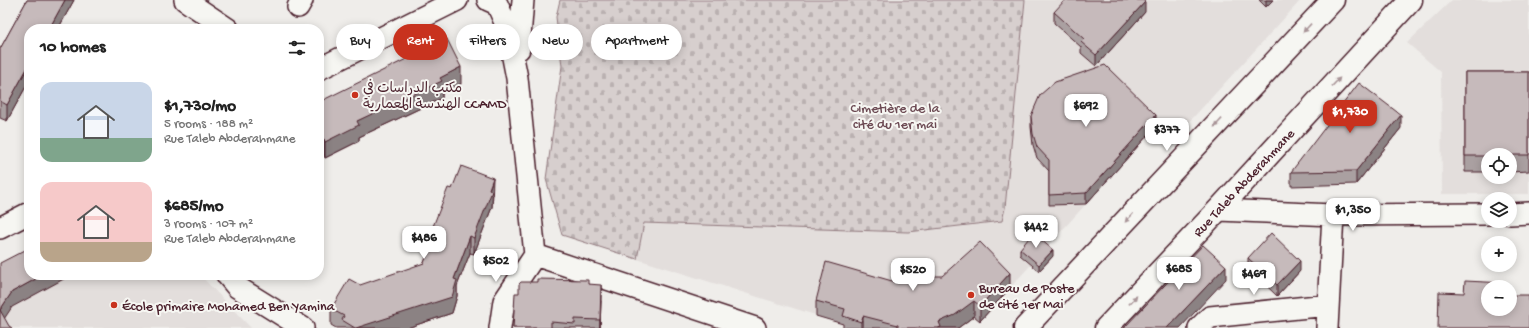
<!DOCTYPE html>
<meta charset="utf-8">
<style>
body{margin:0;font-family:"Gochi Hand","Playpen Sans Arabic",sans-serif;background:#f6f6f6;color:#222;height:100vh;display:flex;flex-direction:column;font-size:15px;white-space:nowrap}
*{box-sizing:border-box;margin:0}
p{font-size:13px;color:#767676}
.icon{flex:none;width:22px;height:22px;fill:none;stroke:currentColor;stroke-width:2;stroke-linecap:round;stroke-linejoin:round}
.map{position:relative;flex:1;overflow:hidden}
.sheet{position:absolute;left:24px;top:24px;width:300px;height:256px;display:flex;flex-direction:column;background:#fff;border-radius:16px;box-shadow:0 2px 10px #0003}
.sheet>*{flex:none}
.guide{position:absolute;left:336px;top:24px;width:380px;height:36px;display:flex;gap:8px}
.controls{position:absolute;left:1481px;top:148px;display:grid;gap:8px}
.controls a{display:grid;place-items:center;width:36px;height:36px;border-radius:50%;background:#fff;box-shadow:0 2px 10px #0003;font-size:20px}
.price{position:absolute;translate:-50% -34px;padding:0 9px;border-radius:8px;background:#fff;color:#222;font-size:13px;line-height:26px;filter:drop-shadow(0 1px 2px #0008)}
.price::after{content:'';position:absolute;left:50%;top:24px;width:12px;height:9px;margin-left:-6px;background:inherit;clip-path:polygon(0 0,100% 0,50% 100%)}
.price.selected{background:#c8321e;color:#fff}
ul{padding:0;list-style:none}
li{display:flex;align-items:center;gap:12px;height:100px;padding:0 16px}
li span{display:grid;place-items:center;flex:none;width:112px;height:80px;border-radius:12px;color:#555}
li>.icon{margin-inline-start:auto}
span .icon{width:48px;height:48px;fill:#fffc;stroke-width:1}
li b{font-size:17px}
h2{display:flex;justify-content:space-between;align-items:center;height:48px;padding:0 16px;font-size:17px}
.tag{padding:0 14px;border-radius:18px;background:#fff;box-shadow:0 2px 10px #0003;font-size:14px;line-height:36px}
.tag.selected{background:#c8321e;color:#fff}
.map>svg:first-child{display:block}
.built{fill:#e3dedc;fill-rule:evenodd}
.cemetery{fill:url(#cemetery-stones);stroke:#90777c}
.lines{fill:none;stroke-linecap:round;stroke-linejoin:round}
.minor-casing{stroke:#4a1f2b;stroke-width:24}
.secondary-casing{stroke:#4a1f2b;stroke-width:25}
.minor{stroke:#f6f6f2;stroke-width:21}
.secondary{stroke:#f6f6f2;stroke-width:22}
.wall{fill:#aaa0a1;stroke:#4a1f2b}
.shaded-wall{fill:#8b8283;stroke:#4a1f2b}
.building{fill:#c6babb;stroke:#4a1f2b}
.oneway{fill:#a99598}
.poi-dot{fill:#c8321e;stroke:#f6f6f2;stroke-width:1.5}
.labels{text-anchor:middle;stroke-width:4;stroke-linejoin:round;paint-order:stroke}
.poi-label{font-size:14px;fill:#4a1f2b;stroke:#f6f6f2;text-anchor:start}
.park-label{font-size:14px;fill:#6d4b54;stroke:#f6f6f2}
.street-label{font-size:14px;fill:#4a1f2b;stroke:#f6f6f2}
</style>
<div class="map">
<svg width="1529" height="328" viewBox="0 0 1529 328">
<defs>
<pattern id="cemetery-stones" width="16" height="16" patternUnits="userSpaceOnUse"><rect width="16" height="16" fill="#d7cfce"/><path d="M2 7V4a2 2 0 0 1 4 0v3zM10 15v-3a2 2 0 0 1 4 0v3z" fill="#bab1b1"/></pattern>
</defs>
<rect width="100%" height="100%" fill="#efedea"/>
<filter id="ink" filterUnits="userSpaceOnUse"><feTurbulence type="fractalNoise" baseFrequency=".025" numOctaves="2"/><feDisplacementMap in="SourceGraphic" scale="8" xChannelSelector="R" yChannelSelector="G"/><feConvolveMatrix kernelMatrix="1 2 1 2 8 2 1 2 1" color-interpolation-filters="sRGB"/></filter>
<g filter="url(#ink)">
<path class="built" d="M1025,0H1301L1179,133L1162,120L980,321L974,316L958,328L844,324L637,259L644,223L908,232L1002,221L1005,207Z
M1452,0H1529V194H1442L1441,72L1407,43ZM1488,155H1510V177H1488Z
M29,275H200L251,328H0V282Z"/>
<path class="cemetery" d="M560,0H1025L1005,208L1002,221L908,232L644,223L637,259L562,235L546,179L562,66L556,17Z"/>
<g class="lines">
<g class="minor-casing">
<path id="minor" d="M185,0L228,29
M488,0L497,4L507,27L517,78L535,255L755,328
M298,7L302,0
M519,49L523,0
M319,69L457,0
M1218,210L1333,215L1488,214
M1510,214L1529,213
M0,228L29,213
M227,275L237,287L303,328
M500,328L504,301L535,255
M1199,328L1210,317L1328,305
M1327,328L1333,215"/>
</g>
<g class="secondary-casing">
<path id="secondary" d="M1025,328L1333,0
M1106,328L1218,210L1411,0"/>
</g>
<use href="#minor" class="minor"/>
<use href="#secondary" class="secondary"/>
</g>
<path class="wall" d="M27,0H74L58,29H29V81L7,121L0,118V49Z
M1259,0H1273L1266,7Z
M1054,12H1145L1096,66L1081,53V47L1054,23Z
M1465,72H1529V171L1510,172V155H1488V172H1465Z
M461,84L442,93V98L359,137V141L325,158L324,155L319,157V102Z
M1031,116L1156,126L1086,204L1049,205V171L1037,158L1033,145L1031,127Z
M1401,128L1356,184L1291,186V172Z
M452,189L493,194L492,207L474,254L470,253L457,286V296L452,313L407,328H336L331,325V309L424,263L432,242V229Z
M1020,249L1053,256L1039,271L1020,255Z
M1248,258L1300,271L1277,296L1248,268Z
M537,282L588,284L601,301L600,328H513L519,293Z
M1010,288L980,321L974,316L958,328H843V324L816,316V301Z"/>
<path class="shaded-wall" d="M65,0H74L58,29H49Z
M1266,0H1273L1266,7Z
M1145,2V12L1096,66V55Z
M29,65V81L7,121V105Z
M461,67V84L442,93V98L359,137V141L325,158V142L357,121Z
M1156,115V126L1086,204V193Z
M1401,115V128L1356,184V171Z
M324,139V155L319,157V141Z
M493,178L492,207L474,254V238Z
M470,236V253L457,286V296L452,313L407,328H356L454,279Z
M1053,250V256L1039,271V265Z
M1300,261V271L1277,296V285Z
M1226,266V279L1180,328H1167Z
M1010,273V288L980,321V306Z
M43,275H71L12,307L0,325V310L12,292Z
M601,285V301L600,328V320Z
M974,301V316L958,328H938L939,322Z
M863,316V328H861V322Z"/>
<path class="building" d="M27,0H65L49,29H29V65L7,105L0,101V49Z
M1065,0H1143L1145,2L1096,55L1081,42L1084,39L1054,12Z
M447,39L461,67L440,78L442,81L357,121L359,125L325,142L324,139L319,141V102Z
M1105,65L1156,115L1086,193L1049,195V160L1037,147L1033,134L1031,116L1040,95L1055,82Z
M1465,72H1529V155H1488V156H1465Z
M1359,83L1401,115L1356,171L1291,172Z
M461,166L493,178L489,189L492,191L474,238L470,236L454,279L457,280L452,297L356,328H355L342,320L344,316L331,309L349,279L360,285L424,263L436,231L432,229L448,188L452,189Z
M1033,233L1053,250L1039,265L1020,249Z
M1271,233L1300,261L1277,285L1248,258Z
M980,242L1010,273L980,306L974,301L955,315L939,322L941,327L938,328H898V325L863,316L861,322L843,316L845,309L816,301L826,262L899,283L905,276H942Z
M1203,245L1226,266L1167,328H1124Z
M29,248V275H43L12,292L0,310L9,326L12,328H0V263Z
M537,279L588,280V284L601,285L600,320L575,319V324L551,322V328H513L515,293H519V284L521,282H537Z
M1465,281L1506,283V287H1488V309H1510V295H1529V328H1438L1439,292L1464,293Z"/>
<defs><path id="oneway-solid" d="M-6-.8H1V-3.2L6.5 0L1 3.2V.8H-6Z"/></defs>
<g class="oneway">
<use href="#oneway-solid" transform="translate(1307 28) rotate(133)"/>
<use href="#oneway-solid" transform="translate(1336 82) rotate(-47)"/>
<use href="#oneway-solid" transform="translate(1218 123) rotate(133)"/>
<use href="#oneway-solid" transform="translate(1129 218) rotate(133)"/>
<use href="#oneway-solid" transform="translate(1133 300) rotate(-47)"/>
</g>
</g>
<g class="poi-dot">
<circle cx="355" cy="95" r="4"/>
<circle cx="971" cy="295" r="4"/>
<circle cx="114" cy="305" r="4"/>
</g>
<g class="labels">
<g class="poi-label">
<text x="363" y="92">مكتب الدراسات في<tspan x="363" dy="16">الهندسة المعمارية CCAMD</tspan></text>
<text x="979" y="292">Bureau de Poste<tspan x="979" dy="16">de cité 1er Mai</tspan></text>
<text x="122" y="310">École primaire Mohamed Ben Yamina</text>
</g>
<g class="park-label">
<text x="895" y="112">Cimetière de la<tspan x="895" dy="16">cité du 1er mai</tspan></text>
</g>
<g class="street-label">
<text transform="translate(1243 182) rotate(-47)" y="5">Rue Taleb Abderahmane</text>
</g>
</g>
</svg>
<div class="controls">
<a><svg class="icon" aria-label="locate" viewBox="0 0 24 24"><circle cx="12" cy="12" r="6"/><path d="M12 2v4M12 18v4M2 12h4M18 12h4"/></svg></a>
<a><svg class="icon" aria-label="layers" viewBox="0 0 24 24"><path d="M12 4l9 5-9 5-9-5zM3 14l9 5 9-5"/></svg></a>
<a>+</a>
<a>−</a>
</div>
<b class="price" style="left:1086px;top:128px">$692</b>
<b class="price selected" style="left:1350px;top:134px">$1,730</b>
<b class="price" style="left:1167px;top:152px">$377</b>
<b class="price" style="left:1353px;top:232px">$1,350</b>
<b class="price" style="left:1036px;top:249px">$442</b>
<b class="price" style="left:424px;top:260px">$486</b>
<b class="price" style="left:496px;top:283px">$502</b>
<b class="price" style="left:1179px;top:291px">$685</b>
<b class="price" style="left:913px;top:292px">$520</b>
<b class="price" style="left:1254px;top:296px">$469</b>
<div class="guide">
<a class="tag">Buy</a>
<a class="tag selected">Rent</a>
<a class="tag">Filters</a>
<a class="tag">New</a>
<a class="tag">Apartment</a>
</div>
<section class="sheet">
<h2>10 homes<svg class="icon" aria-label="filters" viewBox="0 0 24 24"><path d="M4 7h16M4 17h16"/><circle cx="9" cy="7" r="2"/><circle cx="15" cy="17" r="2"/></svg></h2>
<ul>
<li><span style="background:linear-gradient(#c9d6e8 70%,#7fa58c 0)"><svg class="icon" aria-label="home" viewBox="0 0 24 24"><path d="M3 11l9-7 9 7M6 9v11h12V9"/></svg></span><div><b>$1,730/mo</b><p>5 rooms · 188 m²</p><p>Rue Taleb Abderahmane</p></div></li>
<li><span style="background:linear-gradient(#f6c9c9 75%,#b9a48a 0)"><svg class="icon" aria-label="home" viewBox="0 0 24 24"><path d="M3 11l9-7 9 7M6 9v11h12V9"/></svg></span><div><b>$685/mo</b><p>3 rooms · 107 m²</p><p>Rue Taleb Abderahmane</p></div></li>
</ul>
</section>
</div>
